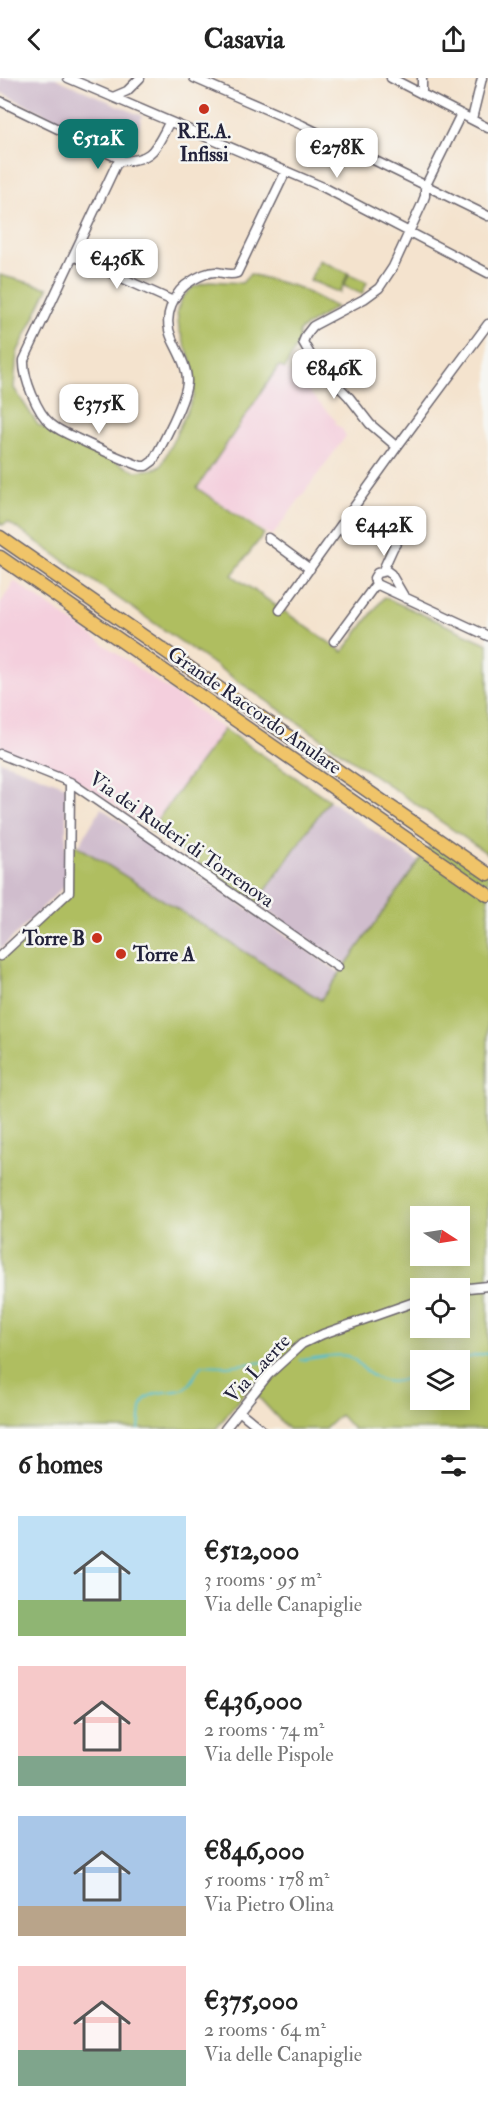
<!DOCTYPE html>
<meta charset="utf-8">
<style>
body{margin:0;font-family:"IM FELL Double Pica",serif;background:#f2f2f2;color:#222;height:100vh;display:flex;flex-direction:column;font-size:22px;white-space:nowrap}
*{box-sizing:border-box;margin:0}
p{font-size:20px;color:#767676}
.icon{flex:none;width:33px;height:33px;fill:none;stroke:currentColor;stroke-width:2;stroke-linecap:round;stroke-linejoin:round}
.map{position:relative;height:1351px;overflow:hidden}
.drawer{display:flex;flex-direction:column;background:#fff;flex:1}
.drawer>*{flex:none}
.needle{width:39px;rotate:102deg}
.tools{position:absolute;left:410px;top:1128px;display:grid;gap:12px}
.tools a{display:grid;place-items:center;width:60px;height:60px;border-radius:0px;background:#fff;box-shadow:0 3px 15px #0003;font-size:30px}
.price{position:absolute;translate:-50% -51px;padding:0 14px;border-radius:12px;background:#fff;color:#222;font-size:20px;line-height:39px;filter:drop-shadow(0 2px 3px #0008)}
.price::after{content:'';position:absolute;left:50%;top:36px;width:18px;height:14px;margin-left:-9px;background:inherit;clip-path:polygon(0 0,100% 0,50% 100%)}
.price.current{background:#0f766e;color:#fff}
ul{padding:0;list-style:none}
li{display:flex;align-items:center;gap:18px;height:150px;padding:0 18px}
li span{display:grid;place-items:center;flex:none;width:168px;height:120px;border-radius:0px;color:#555}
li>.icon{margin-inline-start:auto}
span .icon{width:72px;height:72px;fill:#fffc;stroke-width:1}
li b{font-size:26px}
h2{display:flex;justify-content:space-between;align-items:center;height:72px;padding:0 18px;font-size:26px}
header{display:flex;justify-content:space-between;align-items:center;height:78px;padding:0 18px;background:#fff;font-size:27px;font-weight:700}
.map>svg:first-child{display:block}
.built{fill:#f4cfdd}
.industrial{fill:#d0bdcd}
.green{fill:#afbe61;stroke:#68704e;stroke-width:1.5;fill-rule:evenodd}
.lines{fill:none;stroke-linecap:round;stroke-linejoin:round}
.stream{stroke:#53bfcc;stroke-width:2}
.minor-casing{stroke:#6c666e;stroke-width:11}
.highway-casing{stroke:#6c666e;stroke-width:15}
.minor{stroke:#fff;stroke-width:8}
.highway{stroke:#f0c469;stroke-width:12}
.poi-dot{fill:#c8321e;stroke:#f6f6f2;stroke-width:2}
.labels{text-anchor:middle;stroke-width:5;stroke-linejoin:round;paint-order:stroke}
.poi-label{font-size:20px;font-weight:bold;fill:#22223b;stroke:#f6f6f2}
.street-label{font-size:20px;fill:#22223b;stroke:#f6f6f2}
</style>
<header><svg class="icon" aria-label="back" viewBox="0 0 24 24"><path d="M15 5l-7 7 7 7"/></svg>Casavia<svg class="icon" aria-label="share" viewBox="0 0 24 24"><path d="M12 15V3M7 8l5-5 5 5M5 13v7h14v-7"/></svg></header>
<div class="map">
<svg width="488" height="1351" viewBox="0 0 488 1351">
<rect width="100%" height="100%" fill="#f6f6f2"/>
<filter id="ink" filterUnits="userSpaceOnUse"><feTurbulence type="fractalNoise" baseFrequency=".0167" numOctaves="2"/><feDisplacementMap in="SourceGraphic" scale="12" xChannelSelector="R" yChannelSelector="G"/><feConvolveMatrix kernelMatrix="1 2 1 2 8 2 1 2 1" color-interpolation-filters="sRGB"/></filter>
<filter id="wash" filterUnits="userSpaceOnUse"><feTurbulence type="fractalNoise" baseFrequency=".008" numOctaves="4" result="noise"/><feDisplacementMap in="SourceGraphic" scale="24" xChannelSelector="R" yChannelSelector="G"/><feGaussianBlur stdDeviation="1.35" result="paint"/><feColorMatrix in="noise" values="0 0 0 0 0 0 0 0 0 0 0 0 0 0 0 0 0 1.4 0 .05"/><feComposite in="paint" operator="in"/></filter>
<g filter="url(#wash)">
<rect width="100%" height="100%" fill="#f4e3ce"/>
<path class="built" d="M279,288L291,295L336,343L335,346L342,351L346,358L272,458L197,410Z
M14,503L224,651L150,752L62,692L0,671V526Z"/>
<path class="industrial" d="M0,0H55L142,38L131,78L0,14Z
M0,683L66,708V806L0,872Z
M329,722L419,784L346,887L257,825Z
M101,730L340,895L321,922L78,769Z"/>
<path class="green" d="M319,182L348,195L340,215L310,202Z
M250,196L297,209L336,229L299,253V262L285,291L279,288L197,410L264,456L232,497L343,574L384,519L488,566V776L8,444L2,447L0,445V197L48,210L17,275L14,310L38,347L135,393L154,391L161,388L194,318V291L179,251L177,233L182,220L193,209L211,203L242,205Z
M349,196L367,204L362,216L344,208Z
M224,651L329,722L257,825L150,752Z
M435,760L488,796V1351H353L340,1337L325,1351H288L249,1309L216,1351H0V879L69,814L70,763L321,922ZM420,1138H459V1178H420ZM420,1210H459V1250H420ZM420,1282H459V1322H420Z"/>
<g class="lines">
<path class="stream" d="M300,1282C314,1281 333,1275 347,1278C355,1280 359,1287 365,1292C383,1309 401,1306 420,1293
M431,1282L441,1278L461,1281L488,1275
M139,1351L141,1330L145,1321C157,1311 172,1316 184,1311C194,1306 195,1293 202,1287L226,1288L265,1284"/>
</g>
</g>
<g filter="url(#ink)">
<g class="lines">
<g class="minor-casing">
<path id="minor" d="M68,0L323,109L488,195
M194,0L302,47L488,138
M391,0L488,50
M422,16V0
M113,19L127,13L140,0
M0,23L122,82
M472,41L482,0
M169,45C155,71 153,83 120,83L116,87L24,282C23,299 37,335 51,346C58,352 67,356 76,360C97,370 118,380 141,388H146L153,383C162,367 187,320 187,303C187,288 178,274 172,261C162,239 173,213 193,202C200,198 207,194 215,194C223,194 229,198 237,195L286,93
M73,178L173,223
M397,369L370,346L349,319L314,283L303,264L306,257L313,248L364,221L379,210L393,189L422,126L425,118V109L461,36
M268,460L310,491
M383,492L393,470L415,438
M376,506L488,558
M376,506L374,500L377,495L387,493L391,496L405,520
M280,532L397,369L488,246
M334,563L376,506
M0,676L70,704L338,889
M0,878L69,814L70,704
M459,1211L488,1208
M239,1333L261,1351
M225,1351L268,1297L302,1266L323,1256L420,1222"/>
</g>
<g class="highway-casing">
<path id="highway" d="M0,459L488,796
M0,479L488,817"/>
</g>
<use href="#minor" class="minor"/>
<use href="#highway" class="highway"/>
</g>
</g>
<g class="poi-dot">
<circle cx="204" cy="31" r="6"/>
<circle cx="97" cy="860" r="6"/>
<circle cx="121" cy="876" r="6"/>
</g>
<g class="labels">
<g class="poi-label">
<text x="204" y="60">R.E.A.<tspan x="204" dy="23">Infissi</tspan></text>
<text x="85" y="867" text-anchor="end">Torre B</text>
<text x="133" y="883" text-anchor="start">Torre A</text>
</g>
<g class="street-label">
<text transform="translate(255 632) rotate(35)" y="7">Grande Raccordo Anulare</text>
<text transform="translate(182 761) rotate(35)" y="7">Via dei Ruderi di Torrenova</text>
<text transform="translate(257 1290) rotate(-47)" y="7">Via Laerte</text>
</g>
</g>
</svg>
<div class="tools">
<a><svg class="needle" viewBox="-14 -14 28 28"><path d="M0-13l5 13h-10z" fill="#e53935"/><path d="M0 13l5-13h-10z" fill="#767676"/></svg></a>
<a><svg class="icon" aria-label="locate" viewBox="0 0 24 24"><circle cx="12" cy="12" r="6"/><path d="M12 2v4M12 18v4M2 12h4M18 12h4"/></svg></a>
<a><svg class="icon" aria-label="layers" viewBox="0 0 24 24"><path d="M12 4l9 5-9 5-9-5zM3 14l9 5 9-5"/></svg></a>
</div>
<b class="price current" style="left:98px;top:92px">€512K</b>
<b class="price" style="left:337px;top:101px">€278K</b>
<b class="price" style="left:117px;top:212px">€436K</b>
<b class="price" style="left:334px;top:322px">€846K</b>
<b class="price" style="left:99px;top:357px">€375K</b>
<b class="price" style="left:384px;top:479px">€442K</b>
</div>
<section class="drawer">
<h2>6 homes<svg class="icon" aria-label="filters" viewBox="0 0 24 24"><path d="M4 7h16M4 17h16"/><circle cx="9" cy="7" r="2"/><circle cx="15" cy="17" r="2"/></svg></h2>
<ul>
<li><span style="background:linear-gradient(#bfe0f5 70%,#8fb573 0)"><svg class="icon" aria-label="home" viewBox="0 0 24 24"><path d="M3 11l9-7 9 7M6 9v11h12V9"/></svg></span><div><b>€512,000</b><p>3 rooms · 95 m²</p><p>Via delle Canapiglie</p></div></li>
<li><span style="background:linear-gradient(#f6c9c9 75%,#7fa58c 0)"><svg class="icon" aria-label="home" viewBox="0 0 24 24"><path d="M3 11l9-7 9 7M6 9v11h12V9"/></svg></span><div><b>€436,000</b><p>2 rooms · 74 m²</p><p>Via delle Pispole</p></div></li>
<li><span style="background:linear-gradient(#a9c7e8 75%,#b9a48a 0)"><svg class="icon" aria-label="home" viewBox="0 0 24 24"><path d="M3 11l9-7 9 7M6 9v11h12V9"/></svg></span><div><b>€846,000</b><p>5 rooms · 178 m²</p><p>Via Pietro Olina</p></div></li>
<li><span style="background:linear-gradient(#f6c9c9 70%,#7fa58c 0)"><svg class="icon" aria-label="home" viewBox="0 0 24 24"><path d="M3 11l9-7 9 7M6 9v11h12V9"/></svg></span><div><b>€375,000</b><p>2 rooms · 64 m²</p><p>Via delle Canapiglie</p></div></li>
</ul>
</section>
